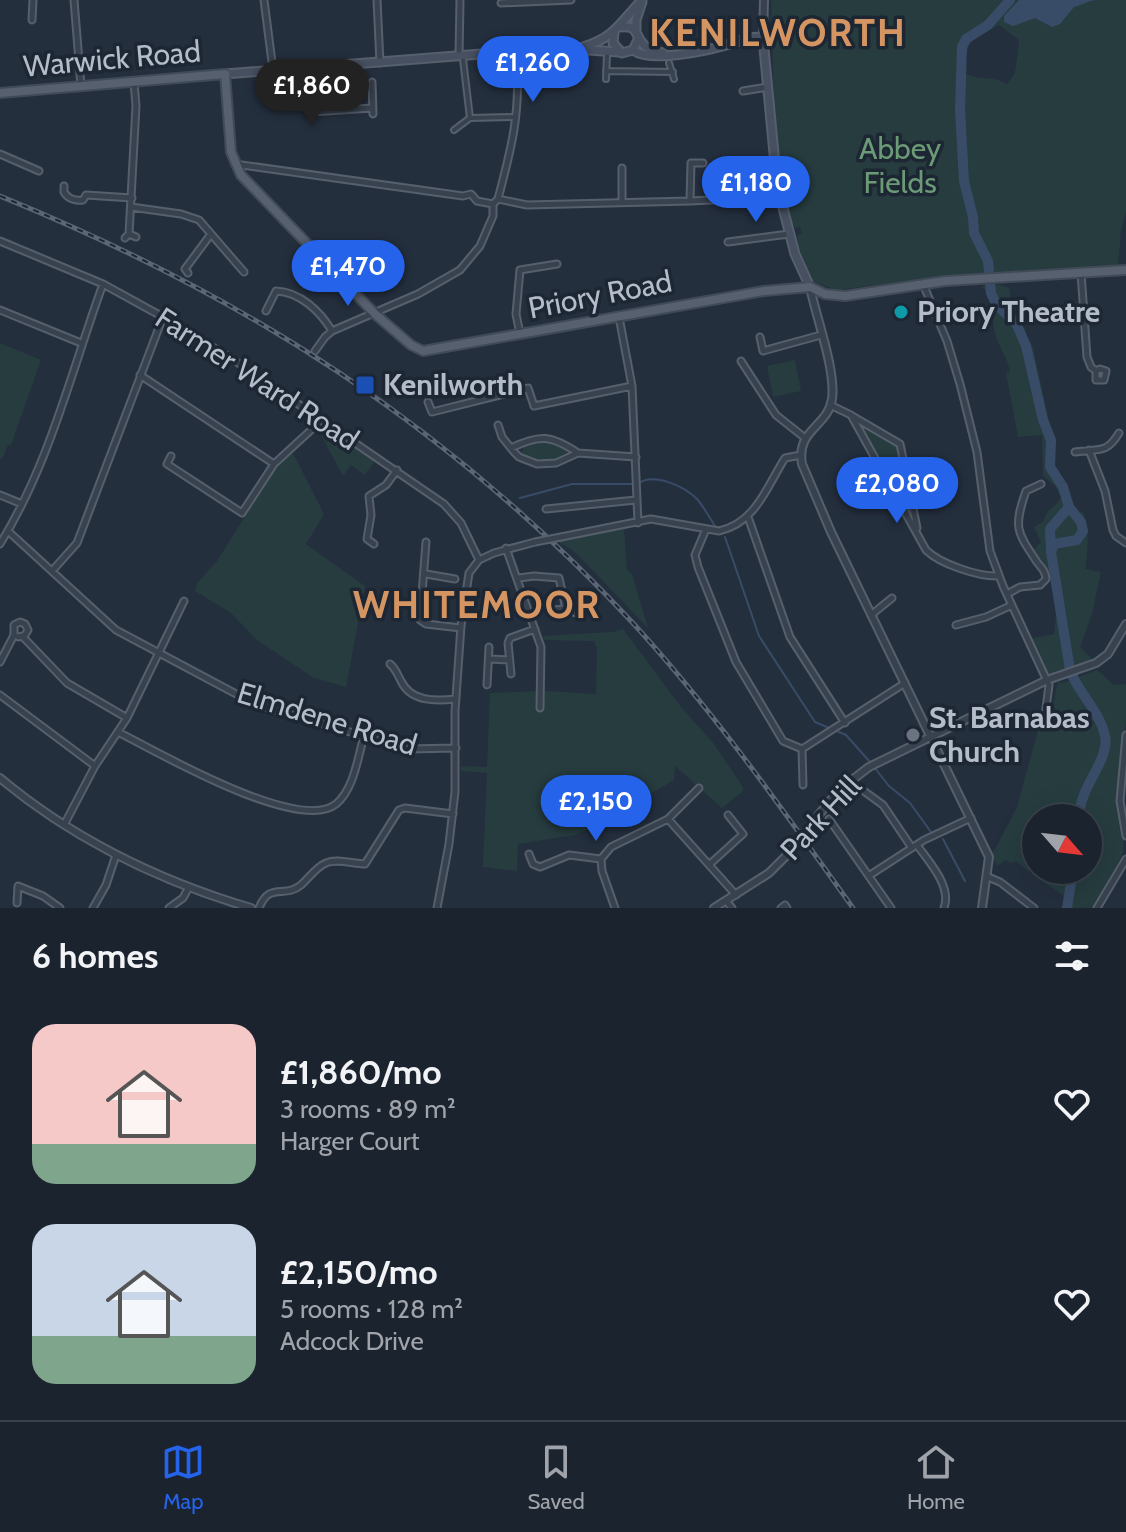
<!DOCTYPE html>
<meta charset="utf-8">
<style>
body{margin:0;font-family:Cabin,sans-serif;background:#282f3a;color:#f1f3f6;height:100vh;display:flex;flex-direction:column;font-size:30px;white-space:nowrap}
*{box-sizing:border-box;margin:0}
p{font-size:26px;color:#a0a4aa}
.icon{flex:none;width:44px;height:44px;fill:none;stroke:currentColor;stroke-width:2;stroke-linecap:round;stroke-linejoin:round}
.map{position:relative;height:908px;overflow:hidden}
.sheet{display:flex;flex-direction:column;background:#1b232e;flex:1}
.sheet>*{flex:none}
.needle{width:52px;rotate:118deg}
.controls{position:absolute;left:1022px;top:804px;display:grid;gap:16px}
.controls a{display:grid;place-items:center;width:80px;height:80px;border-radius:50%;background:#1b232e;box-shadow:0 8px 32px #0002,0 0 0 2px #39404a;font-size:40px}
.price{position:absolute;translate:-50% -68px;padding:0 18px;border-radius:28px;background:#2563eb;color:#fff;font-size:26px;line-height:52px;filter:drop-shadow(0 2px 4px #0008)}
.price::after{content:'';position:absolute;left:50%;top:48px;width:24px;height:18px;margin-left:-12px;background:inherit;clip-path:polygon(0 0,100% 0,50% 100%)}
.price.active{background:#222;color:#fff}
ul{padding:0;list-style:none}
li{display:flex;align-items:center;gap:24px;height:200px;padding:0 32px}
li span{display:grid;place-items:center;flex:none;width:224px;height:160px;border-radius:24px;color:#555}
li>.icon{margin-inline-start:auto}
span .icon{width:96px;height:96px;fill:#fffc;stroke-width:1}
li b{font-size:34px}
h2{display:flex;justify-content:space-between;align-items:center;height:96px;padding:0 32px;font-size:34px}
.menu{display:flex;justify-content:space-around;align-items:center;height:112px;border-top:2px solid #39404a;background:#1b232e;font-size:22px;color:#a0a4aa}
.menu a{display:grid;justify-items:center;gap:4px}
.menu .active{color:#2563eb}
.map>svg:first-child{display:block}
.green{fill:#263c3f;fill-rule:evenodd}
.water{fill:#394c67}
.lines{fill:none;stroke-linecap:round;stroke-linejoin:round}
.stream{stroke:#394c67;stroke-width:2}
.river{stroke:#394c67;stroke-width:10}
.pedestrian-casing{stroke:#565f6c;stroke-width:8}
.minor-casing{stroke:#565f6c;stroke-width:9}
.tertiary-casing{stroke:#565f6c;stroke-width:10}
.secondary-casing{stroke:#565f6c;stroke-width:11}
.primary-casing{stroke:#414a57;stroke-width:12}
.pedestrian{stroke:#38414e;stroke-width:4}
.minor{stroke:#38414e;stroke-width:5}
.tertiary{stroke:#38414e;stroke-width:6}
.secondary{stroke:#465061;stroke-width:7}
.primary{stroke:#56606e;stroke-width:8}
.rail-casing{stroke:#5a6575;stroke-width:5}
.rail{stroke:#1d2633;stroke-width:2;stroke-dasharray:6;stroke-linecap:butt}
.minor-bridge-casing{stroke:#565f6c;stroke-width:9;stroke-linecap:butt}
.tertiary-bridge-casing{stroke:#565f6c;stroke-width:10;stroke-linecap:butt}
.minor-bridge{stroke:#38414e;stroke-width:5}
.tertiary-bridge{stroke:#38414e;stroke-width:6}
.culture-dot{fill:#0f9aa8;stroke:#1d2633;stroke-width:3}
.transit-dot{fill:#1a4fb4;stroke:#1d2633;stroke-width:3}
.worship-dot{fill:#6b7280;stroke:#1d2633;stroke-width:3}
.labels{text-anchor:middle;stroke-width:7;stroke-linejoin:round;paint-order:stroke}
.street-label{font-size:30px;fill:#b4bcc9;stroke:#1d2633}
.park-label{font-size:30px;fill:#6b9a76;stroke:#1d2633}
.poi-label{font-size:30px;font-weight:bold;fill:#b4bcc9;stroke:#1d2633;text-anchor:start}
.district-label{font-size:38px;font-weight:bold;letter-spacing:2px;fill:#d59563;stroke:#1d2633}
</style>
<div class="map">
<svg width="1126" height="908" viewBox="0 0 1126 908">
<rect width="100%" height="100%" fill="#242f3e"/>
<path class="green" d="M771,0H1126V211L1121,231L1118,267L963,274L836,290L814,282L798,246L797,236L802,233L800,227L795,228C780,200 779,162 776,131C775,122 777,114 774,106ZM999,25L1019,40L1015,73L1007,84C995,75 978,82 966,73C965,37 973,39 999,25Z
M1000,285L1009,288L1013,316L1033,347L1051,431L1053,468L1078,512H1083C1090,531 1088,549 1085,569L1101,572L1092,614L1080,647L1092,659L1049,676L1032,641L1033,638L1054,634L1056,615L1050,573L1034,549L1041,542L1034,527L1043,522C1048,506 1056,508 1061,497L1055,486L1043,476L1042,435L1018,437L1006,373L1010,372C1008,360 1002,352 998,342C990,323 995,302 982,286Z
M0,343L41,360L11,445H8L2,459L0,458Z
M795,360L801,391L773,397L767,366Z
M857,420L898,445L912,520L911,519Z
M330,430L375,462L364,475L351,465L343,476L321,435Z
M542,439L556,443L569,451C554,462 537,464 521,453L527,442Z
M291,449L324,514L306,544L365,586L346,687L314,678L257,640L231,613L195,591L198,582L217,561L244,518L242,513L274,464Z
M624,529L627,570L632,574L648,628L574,551L557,541Z
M623,629L681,707L714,744L743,787V791L722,808L675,766L674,780L592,828L575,835L518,844L517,871L483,867L487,773L461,771V766L487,767L490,693L545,691L596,694L597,648L594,641L545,640L542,636L613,632Z
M1097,670L1114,685L1126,684V720L1117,796L1124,839L1123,853L1094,908H1069L1070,902L1066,898L1015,861L1011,863L1006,860L997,866L991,852L994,851L1017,807L1041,719L1050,720L1058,681L1062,683ZM1036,818H1088V870H1036Z"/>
<path class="water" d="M1019,0H1097C1089,0 1082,5 1074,7L1060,24L1052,27L1035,18L1013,26L1004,22V16Z"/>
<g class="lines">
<path class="stream" d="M639,483C655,473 684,486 697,499C704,507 709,517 715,526
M520,498L572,484H632
M725,537L759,636L815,722L846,735L870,762
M874,767L889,786L910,803L931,832
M943,839L965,881"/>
<path class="river" d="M1010,0L988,25L966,39L962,47L960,109L964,181L973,217L974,233L988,261L991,293L996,304L1017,325L1026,346L1043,420L1051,440L1050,467L1063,487L1069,507L1081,522L1083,531L1077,540L1054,544L1051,552L1070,670C1078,693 1100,711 1105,736C1110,761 1079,786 1079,818
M1051,552L1050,529L1069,507
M1067,908L1073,870"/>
<g class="pedestrian-casing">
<path id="pedestrian" d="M516,55L517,69
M463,59L470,118L515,117
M669,63L674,79
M606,71L673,72
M606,79L607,55
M454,130L470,118"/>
</g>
<g class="minor-casing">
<path id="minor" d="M74,0L81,86
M264,0L273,70
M377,0L380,63
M501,3L571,0
M32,20L33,0
M459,56L460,0
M301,68L304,106L312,112L372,108
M372,82L373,114
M743,91L768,87
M0,154L39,171
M235,164L463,196L471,194L477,201L493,204
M64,186V192C68,199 76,201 83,200L86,195L132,198
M498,199L527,205L690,201L732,199L777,185
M690,201L691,163H703
M622,202V168
M131,207L181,214L199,220L244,272
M129,234L136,106L134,82
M125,238L129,234L136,237
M0,241L103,284L163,317L231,358L444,504L461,523L479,560
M728,242L789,234
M188,273L185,269L211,234
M1081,273L1087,357L1091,367L1096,371L1100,369L1106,371L1104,380H1096V371
M923,284L947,341L960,384L977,452L990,551L1003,586L1049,685L1045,716
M0,310L81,343
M266,311L276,291C300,292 320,311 332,331
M619,317L632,386L638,523
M520,334L516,314L520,270L557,264
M760,337L763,351L821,335
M315,351L325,337L332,331L418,294L460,270L480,246L493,216V204L498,199C510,153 520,117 517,69
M741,361L776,415L805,438
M140,375L274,464
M428,402L432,412L528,388L534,406L632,386
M830,405L851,415L926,550C940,564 979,577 999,576
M852,416L900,444L917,528
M498,425L502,437L514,452L519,457L537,464L556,463L578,453L636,457
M511,448C540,434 551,435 578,453
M1089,450L1105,491L1113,530L1116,536L1126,543
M1075,452C1098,448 1106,455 1119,433
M171,456L167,464L242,513L274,464L323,419
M0,495L22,504
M546,509L636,500
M748,517L790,637L845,723
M706,529L695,555L698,567L736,662L783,741L802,749L803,785
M8,531L116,630L255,704L408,749L456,748
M561,537L651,519L719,531C756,523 767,486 785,458L801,455
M426,542L420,620L426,624L461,628
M0,544C50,463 71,372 103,284
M374,544L367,539L371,515L369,496L386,485L397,470
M506,548L541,647L540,708
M52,571L77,543L163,317
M426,574L455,579
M519,578L534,576L559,578L566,609L576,613
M1007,594L1020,587L1040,585L1046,579C1045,570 1042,569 1037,562C1017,532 1013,528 1026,491L1041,484
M554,610L566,609
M871,615L892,598
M956,625L986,617L1012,605
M23,637L67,683L127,718
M490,659L509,660
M0,662L14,635V625L20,622L25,624L28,630L25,635L19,637L14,635
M390,664C396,669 397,674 401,681C411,702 435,701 456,699
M511,674L508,643L510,638L535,629
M487,685L489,647
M0,695L95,766
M118,732C157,752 299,834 336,804C354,789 358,757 364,736
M1126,735L1120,801L1126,836
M802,749L905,683
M861,789L883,805L912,848
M668,819L736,895
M829,819L891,908
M64,825L95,766L127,718L184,601
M917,845C929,862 952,886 944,908
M529,854L533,864L540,867L569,855L601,859
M710,864L743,834L728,815
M870,875L924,840L971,818
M988,877L1000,882L1034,908
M727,902L732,908
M17,903L18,886L43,896L60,908
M93,908L106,885L116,855
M169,908L183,898L189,887
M259,908C270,881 284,899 301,885C309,878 316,867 326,863C337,858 353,864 365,864L399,810L405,808L453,814
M437,908L449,844L455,792V711L461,626L469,573L479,560L494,553L535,542
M615,908L602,871L601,859L611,847L668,819L699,788
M781,908L785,905L787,908
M1097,908L1126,859"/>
</g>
<g class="tertiary-casing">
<path id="tertiary" d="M763,38L764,0
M810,287C816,317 836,370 832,399C828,427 796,429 802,464L831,532L989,857L982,908
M0,778C73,839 160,881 251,908
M808,828L839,790L869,767L1047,680L1096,663L1108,654L1126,624
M714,908L769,873L791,851"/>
</g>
<g class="secondary-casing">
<path id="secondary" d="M619,27C641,25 633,35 644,45C649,50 656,51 663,53
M636,30V20L642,2
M614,33L613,43L622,53L633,50L639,38
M583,47C614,38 620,23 642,0
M633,50C651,63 705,51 726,45C738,42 751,35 763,38L777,185L795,254L810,287
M225,74L557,48L619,52"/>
</g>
<g class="primary-casing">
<path id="primary" d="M0,93L225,74L231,152L241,175L375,314L411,345L423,351L764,291L810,287L825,294L845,296L945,281L1126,270"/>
</g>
<use href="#pedestrian" class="pedestrian"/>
<use href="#minor" class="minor"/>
<use href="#tertiary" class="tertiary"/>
<use href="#secondary" class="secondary"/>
<use href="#primary" class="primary"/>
<g class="rail-casing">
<path id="rail" d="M0,196C246,296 449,426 631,621C713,710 783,810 853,908"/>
</g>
<use href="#rail" class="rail"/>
<g class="minor-bridge-casing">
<path id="minor-bridge" d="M535,542L561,537"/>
</g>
<g class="tertiary-bridge-casing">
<path id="tertiary-bridge" d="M791,851L808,828"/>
</g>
<use href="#minor-bridge" class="minor-bridge"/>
<use href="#tertiary-bridge" class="tertiary-bridge"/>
</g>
<circle class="culture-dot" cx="901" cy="312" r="8"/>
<rect class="transit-dot" x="355" y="375" width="20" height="20" rx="4"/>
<circle class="worship-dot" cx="913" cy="735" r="8"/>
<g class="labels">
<g class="street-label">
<text transform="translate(112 59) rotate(-5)" y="10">Warwick Road</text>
<text transform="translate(600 295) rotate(-11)" y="10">Priory Road</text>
<text transform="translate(257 379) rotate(33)" y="10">Farmer Ward Road</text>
<text transform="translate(327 719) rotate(17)" y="10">Elmdene Road</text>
<text transform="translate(821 818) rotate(-47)" y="10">Park Hill</text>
</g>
<g class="park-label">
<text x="900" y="159">Abbey<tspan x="900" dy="34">Fields</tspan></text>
</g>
<g class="poi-label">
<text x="917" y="322">Priory Theatre</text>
<text x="383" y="395">Kenilworth</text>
<text x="929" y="728">St. Barnabas<tspan x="929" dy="34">Church</tspan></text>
</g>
<g class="district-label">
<text x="778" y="46">KENILWORTH</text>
<text x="477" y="618">WHITEMOOR</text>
</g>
</g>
</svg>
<div class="controls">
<a><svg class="needle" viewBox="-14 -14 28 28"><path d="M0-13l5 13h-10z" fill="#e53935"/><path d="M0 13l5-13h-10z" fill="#a0a4aa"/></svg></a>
</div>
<b class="price" style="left:533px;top:104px">£1,260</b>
<b class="price active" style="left:312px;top:127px">£1,860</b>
<b class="price" style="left:756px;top:224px">£1,180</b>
<b class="price" style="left:348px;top:308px">£1,470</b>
<b class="price" style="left:897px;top:525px">£2,080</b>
<b class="price" style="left:596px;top:843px">£2,150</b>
</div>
<section class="sheet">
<h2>6 homes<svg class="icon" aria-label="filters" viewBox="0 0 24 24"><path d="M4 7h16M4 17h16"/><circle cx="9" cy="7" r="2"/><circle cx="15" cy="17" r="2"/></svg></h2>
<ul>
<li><span style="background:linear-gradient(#f6c9c9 75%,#7fa58c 0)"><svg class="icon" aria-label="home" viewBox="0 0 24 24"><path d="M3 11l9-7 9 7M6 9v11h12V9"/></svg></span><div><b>£1,860/mo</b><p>3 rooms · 89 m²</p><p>Harger Court</p></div><svg class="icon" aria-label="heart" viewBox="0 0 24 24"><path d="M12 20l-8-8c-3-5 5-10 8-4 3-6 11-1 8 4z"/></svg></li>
<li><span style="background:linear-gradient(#c9d6e8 70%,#7fa58c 0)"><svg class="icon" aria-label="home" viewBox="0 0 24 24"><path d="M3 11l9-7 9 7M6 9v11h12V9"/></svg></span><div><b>£2,150/mo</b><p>5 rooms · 128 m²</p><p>Adcock Drive</p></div><svg class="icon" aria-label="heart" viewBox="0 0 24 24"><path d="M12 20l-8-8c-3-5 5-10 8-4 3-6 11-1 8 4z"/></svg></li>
</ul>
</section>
<nav class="menu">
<a class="active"><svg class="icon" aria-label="map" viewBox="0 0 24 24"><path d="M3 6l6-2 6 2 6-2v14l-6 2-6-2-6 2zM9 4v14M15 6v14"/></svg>Map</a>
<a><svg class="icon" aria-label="saved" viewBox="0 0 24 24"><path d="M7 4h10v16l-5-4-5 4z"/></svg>Saved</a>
<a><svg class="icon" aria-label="home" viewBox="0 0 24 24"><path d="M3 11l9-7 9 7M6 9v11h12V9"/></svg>Home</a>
</nav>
